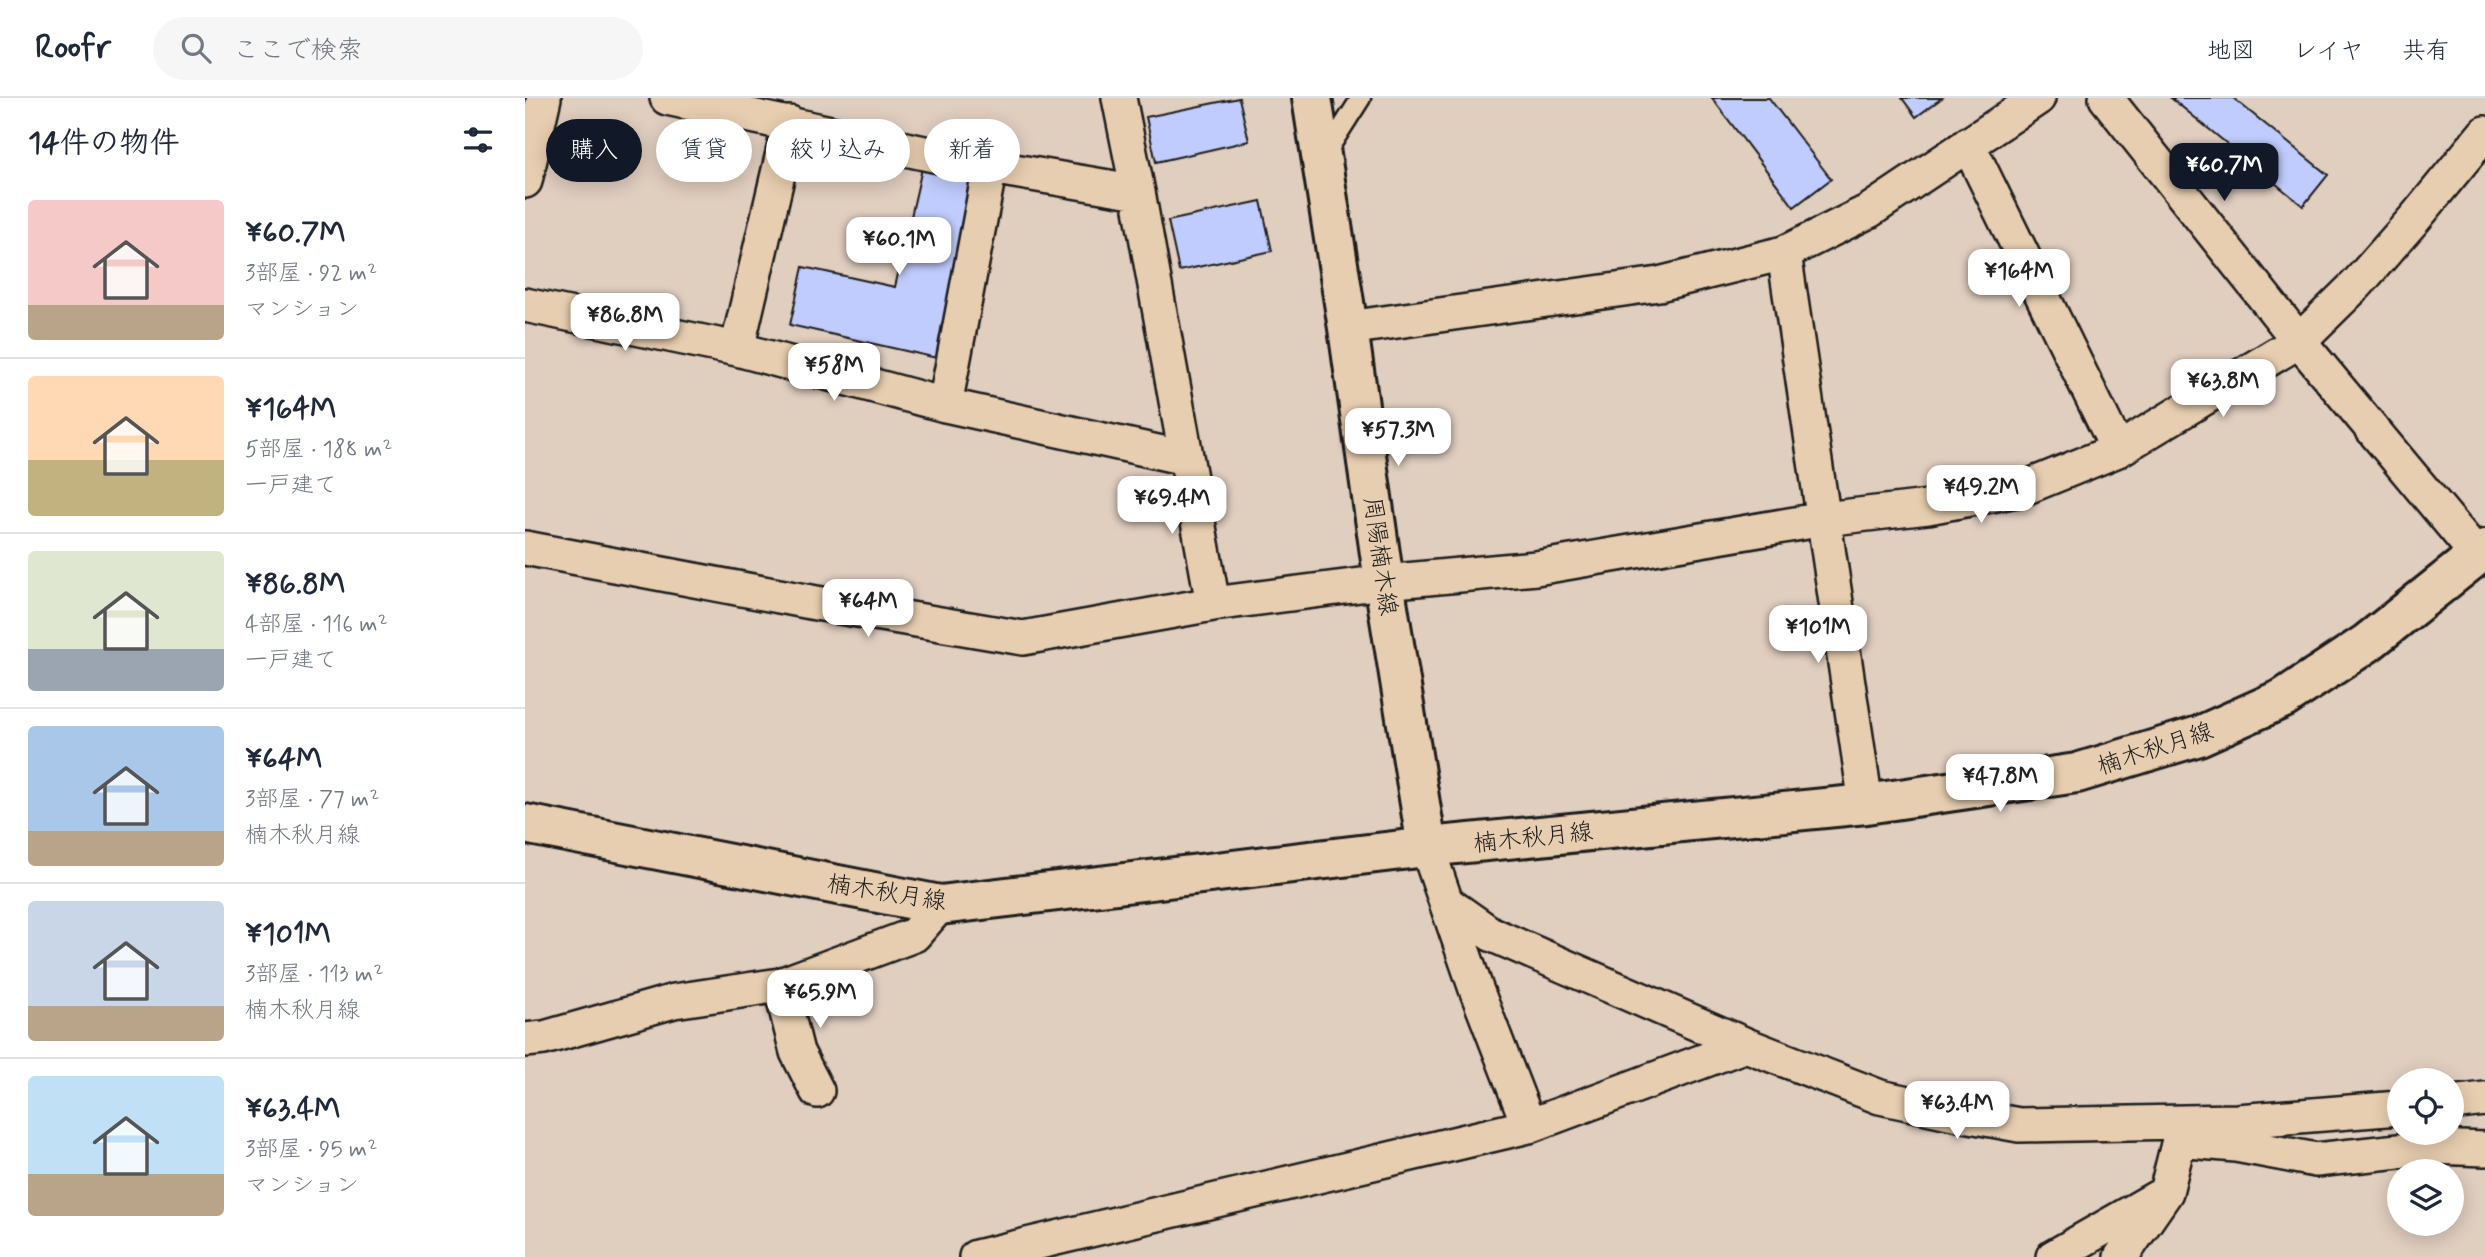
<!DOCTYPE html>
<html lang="ja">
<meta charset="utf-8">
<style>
body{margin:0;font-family:Mynerve,"Klee One",sans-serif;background:#f6f6f7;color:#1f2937;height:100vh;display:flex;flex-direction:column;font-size:26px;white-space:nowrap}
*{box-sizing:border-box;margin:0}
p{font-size:23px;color:#747a83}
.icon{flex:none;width:38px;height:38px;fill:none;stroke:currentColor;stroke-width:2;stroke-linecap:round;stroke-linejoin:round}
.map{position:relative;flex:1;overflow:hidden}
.panel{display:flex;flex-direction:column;background:#fff;width:525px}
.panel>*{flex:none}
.guide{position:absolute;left:21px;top:21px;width:665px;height:63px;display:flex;gap:14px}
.controls{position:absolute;left:1862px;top:970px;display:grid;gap:14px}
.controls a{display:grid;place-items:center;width:77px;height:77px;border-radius:50%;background:#fff;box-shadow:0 4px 18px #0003;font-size:35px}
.price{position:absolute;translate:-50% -60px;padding:0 16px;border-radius:14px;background:#fff;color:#222;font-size:23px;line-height:46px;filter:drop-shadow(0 2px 4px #0008)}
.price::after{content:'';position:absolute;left:50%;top:42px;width:21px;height:16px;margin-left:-10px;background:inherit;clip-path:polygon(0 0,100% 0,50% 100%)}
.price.on{background:#111827;color:#fff}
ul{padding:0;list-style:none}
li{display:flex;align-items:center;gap:21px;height:175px;padding:0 28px}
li+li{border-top:2px solid #e0e1e3}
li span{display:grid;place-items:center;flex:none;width:196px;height:140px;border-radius:7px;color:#555}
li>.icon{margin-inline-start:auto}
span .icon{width:84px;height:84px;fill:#fffc;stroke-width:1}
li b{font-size:30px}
h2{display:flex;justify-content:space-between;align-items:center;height:84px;padding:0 28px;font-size:30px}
.chip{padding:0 24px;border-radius:32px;background:#fff;box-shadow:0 4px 18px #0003;font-size:24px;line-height:63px}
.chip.on{background:#111827;color:#fff}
header{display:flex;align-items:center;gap:42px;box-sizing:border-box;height:98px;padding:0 35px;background:#fff;border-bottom:2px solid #e0e1e3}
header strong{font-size:33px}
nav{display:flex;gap:38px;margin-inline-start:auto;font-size:24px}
.search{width:490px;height:63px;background:#f6f6f7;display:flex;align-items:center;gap:18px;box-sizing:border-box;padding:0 24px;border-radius:38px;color:#747a83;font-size:26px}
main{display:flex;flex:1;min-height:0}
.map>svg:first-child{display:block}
.building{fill:#c0ccfd;stroke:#1c1c1c;stroke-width:2}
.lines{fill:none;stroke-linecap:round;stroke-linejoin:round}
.service-casing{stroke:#1c1c1c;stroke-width:23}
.minor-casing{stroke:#1c1c1c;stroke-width:38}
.tertiary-casing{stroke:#1c1c1c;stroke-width:44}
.service{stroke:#e8ceb0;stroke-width:18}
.minor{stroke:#e8ceb0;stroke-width:33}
.tertiary{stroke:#e8ceb0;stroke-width:38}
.labels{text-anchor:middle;stroke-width:5;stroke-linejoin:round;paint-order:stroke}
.street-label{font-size:24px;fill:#1c1c1c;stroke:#e8ceb0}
</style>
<header>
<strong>Roofr</strong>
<div class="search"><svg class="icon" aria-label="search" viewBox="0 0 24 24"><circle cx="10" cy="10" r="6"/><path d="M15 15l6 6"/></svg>ここで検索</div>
<nav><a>地図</a><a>レイヤ</a><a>共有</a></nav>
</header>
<main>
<section class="panel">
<h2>14件の物件<svg class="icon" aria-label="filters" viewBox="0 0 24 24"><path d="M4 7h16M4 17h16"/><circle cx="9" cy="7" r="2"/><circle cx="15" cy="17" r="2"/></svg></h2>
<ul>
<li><span style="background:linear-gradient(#f6c9c9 75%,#b9a48a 0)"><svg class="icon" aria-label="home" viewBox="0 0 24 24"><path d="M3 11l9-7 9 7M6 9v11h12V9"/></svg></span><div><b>¥60.7M</b><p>3部屋 · 92 m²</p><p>マンション</p></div></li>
<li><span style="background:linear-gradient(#ffd9b3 60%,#c2b280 0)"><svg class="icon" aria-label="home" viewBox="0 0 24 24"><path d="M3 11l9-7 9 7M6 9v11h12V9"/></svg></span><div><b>¥164M</b><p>5部屋 · 188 m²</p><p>一戸建て</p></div></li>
<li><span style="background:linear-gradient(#dfe7d0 70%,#9aa5b1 0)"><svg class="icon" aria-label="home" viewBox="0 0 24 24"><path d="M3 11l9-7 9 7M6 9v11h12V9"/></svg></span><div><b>¥86.8M</b><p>4部屋 · 116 m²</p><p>一戸建て</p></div></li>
<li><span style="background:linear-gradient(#a9c7e8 75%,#b9a48a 0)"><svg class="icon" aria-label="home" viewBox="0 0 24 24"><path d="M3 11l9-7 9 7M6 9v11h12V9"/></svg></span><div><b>¥64M</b><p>3部屋 · 77 m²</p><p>楠木秋月線</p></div></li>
<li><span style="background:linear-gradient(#c9d6e8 75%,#b9a48a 0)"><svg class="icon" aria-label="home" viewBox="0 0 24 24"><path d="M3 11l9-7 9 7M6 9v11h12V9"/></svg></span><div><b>¥101M</b><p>3部屋 · 113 m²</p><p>楠木秋月線</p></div></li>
<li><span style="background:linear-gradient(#bfe0f5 70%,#b9a48a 0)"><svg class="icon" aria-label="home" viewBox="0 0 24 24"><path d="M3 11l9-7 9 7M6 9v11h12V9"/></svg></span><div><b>¥63.4M</b><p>3部屋 · 95 m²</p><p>マンション</p></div></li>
</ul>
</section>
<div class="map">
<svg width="1960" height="1159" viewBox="0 0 1960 1159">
<rect width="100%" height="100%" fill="#e0cebf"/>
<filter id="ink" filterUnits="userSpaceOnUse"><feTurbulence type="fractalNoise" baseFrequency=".0143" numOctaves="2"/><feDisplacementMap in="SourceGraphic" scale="14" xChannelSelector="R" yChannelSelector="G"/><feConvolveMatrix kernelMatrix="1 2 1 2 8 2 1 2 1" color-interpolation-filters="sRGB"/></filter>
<g filter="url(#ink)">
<path class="building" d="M714,0L724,43L631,64L621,19Z
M1187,0H1244L1306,81L1269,109Z
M1377,0H1417L1391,19Z
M1646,0H1708L1803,77L1778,108Z
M398,66L453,79L412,260L265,227L278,169L370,189Z
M736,103L747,153L654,173L643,123Z"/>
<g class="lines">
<g class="service-casing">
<path id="service" d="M799,58L836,0"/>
</g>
<g class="minor-casing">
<path id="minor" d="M142,0L465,69L613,94
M594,0L613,94L688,506
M1581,0L1774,243L1953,458
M1443,46L1593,352
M0,83L19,0
M1259,155L1341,706
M0,207L212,251L420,307L660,360
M823,230L1134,186L1259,155L1344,113L1513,0
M212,251L265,25
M420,307L465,69
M0,450L291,505L498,540L688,506L859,484L1011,470L1299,421L1403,409L1497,391L1593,352L1774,243L1832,186L1891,119L1960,35
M902,749L951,891L1004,1028
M922,805L966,836L1221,947L1355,999L1434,1016L1494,1027L1712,1023L1874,1010
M255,887L272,954L292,993
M0,942L19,940L149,903L255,887L389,837L415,807
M1927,1005L1960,1001
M1664,1043L1711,1047L1791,1062L1910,1049L1960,1051
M451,1159L1004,1028L1221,947
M1528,1159L1633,1099
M1596,1159L1641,1094L1654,1042L1665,1024"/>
</g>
<g class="tertiary-casing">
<path id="tertiary" d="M787,0L823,230L859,484L902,749
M0,726L415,807L902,749L1341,706L1552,675L1674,638L1759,600L1842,545L1960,451"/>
</g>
<use href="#service" class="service"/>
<use href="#minor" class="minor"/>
<use href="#tertiary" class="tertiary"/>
</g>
</g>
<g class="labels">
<g class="street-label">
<text transform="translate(856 458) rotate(82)" y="8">周陽楠木線</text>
<text transform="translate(1630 650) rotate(-18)" y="8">楠木秋月線</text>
<text transform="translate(1008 739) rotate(-6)" y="8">楠木秋月線</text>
<text transform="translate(362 794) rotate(9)" y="8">楠木秋月線</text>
</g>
</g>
</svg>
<div class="controls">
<a><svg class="icon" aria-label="locate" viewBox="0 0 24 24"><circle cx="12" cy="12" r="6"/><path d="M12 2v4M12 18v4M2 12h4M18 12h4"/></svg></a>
<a><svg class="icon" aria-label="layers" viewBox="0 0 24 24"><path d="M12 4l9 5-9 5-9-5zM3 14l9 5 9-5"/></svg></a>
</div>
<b class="price on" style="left:1699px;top:105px">¥60.7M</b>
<b class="price" style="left:374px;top:179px">¥60.1M</b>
<b class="price" style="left:1494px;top:211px">¥164M</b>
<b class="price" style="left:100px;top:255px">¥86.8M</b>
<b class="price" style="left:309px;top:305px">¥58M</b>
<b class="price" style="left:1698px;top:321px">¥63.8M</b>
<b class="price" style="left:873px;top:370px">¥57.3M</b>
<b class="price" style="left:1456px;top:427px">¥49.2M</b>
<b class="price" style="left:647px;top:438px">¥69.4M</b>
<b class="price" style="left:343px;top:541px">¥64M</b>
<b class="price" style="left:1293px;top:567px">¥101M</b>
<b class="price" style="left:1475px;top:716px">¥47.8M</b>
<b class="price" style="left:295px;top:932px">¥65.9M</b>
<b class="price" style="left:1432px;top:1043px">¥63.4M</b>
<div class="guide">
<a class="chip on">購入</a>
<a class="chip">賃貸</a>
<a class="chip">絞り込み</a>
<a class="chip">新着</a>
</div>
</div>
</main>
